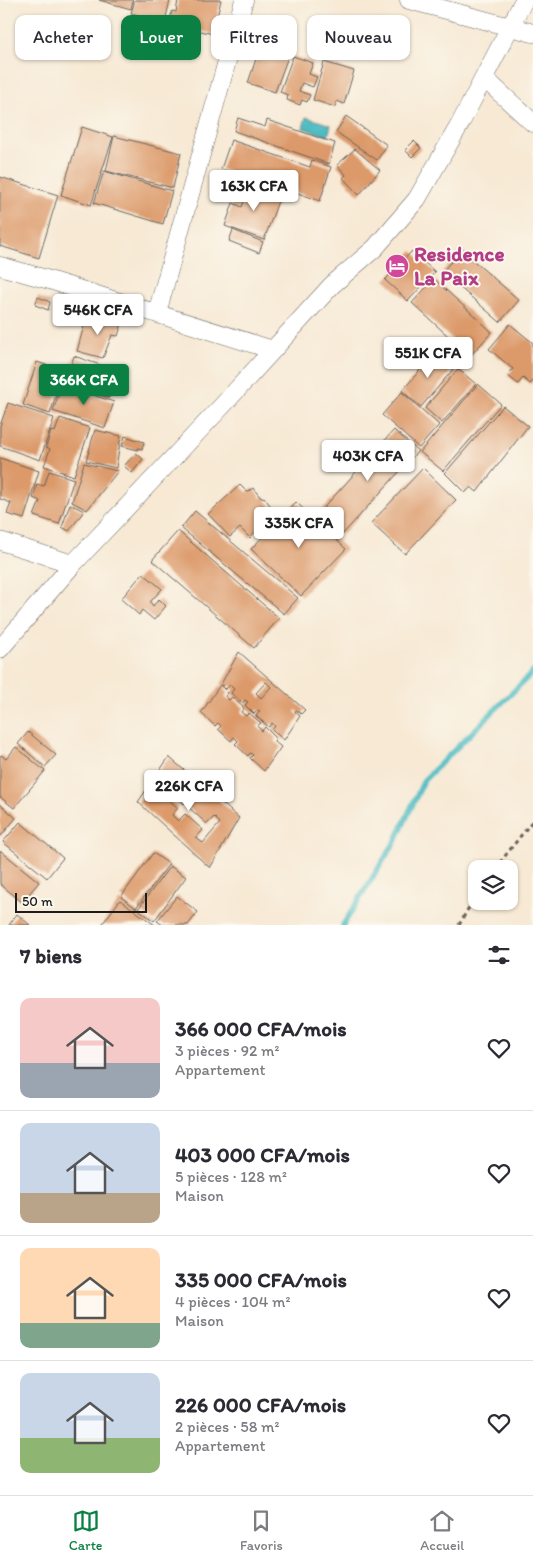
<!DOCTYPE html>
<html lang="fr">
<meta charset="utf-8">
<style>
body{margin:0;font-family:Itim,sans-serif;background:#f2f2f3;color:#2b2b33;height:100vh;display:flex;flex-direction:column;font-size:19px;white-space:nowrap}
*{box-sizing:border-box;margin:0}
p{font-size:16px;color:#7c7c81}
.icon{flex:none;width:28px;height:28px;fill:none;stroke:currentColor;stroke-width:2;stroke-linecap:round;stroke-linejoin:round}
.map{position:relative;height:925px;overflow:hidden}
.details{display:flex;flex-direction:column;background:#fff;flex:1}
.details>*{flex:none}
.hud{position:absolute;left:15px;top:15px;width:504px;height:45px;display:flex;gap:10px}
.controls{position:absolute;left:468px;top:860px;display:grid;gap:10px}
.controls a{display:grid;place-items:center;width:50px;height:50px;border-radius:10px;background:#fff;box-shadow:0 1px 4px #0004;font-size:25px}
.scale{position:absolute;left:15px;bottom:12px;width:132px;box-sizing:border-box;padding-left:5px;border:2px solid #1c1c1c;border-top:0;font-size:14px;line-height:18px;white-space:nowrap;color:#1c1c1c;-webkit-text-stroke:4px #fbf7ec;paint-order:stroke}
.price{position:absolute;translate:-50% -42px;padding:0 11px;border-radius:5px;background:#fff;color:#222;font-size:16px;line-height:32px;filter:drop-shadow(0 1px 2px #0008)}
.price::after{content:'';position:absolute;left:50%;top:30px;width:15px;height:11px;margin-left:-8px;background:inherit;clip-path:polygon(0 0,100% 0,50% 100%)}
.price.on{background:#0b8043;color:#fff}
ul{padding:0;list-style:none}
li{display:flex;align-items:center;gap:15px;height:125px;padding:0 20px}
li+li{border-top:1px solid #e1e1e2}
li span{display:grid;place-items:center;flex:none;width:140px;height:100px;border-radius:10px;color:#555}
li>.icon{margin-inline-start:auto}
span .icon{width:60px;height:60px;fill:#fffc;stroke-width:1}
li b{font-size:21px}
h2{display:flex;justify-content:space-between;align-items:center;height:60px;padding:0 20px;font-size:21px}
.tag{padding:0 18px;border-radius:10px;background:#fff;box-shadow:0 1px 4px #0004;font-size:18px;line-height:45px}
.tag.on{background:#0b8043;color:#fff}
.dock{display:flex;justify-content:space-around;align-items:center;height:70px;border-top:1px solid #e1e1e2;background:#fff;font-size:14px;color:#7c7c81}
.dock a{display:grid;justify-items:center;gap:2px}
.dock .on{color:#0b8043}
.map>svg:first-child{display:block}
.water{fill:#4dbcc3;stroke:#346c70}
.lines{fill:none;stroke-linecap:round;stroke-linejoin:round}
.stream{stroke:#4dbcc3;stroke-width:5.5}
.building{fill:#dc9969;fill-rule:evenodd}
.minor-casing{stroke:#69645c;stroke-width:19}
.path{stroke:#69645c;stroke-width:3;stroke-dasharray:4 4;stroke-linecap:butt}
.minor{stroke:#fff;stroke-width:18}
.labels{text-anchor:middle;stroke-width:4;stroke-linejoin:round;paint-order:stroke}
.hotel-label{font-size:21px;font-weight:bold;fill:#b23c85;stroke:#fbf7ec;text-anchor:start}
</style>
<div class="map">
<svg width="533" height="925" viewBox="0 0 533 925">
<rect width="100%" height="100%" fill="#fbf7ec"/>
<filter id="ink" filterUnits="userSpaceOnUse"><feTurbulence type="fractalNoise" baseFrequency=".02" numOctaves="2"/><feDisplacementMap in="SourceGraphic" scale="10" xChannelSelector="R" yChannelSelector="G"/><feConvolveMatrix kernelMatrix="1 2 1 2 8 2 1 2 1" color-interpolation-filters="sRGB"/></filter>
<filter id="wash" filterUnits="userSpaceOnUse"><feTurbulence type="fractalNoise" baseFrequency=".0096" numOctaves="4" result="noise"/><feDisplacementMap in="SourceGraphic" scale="20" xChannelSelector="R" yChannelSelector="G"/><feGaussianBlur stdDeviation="1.12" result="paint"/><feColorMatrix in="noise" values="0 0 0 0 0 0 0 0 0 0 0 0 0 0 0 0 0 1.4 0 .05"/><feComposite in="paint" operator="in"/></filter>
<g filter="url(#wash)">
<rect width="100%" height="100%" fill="#f7e9d4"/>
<path class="water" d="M306,117L331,125L328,136L303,128Z"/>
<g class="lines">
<path class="stream" d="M343,925L396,840L424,780L533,672"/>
</g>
<g id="blocks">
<path class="building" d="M99,0H133L131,9Z
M135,0H170L165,22L131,13Z
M178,0H221L213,34L169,23L172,11L176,12Z
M261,44L289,54L275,92L248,83Z
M293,56L313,63L309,74L317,77L313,87L302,83L299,91L310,95L307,102L302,100L300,105L287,100L288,95L280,92Z
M324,62L354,71L344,104L337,101L335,107L313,100Z
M346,116L387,145L377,160L336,132Z
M238,118L265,127L267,120L335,143L329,164L234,131Z
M82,127L113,137L91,205L61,195Z
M114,136L181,153L173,188L106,171Z
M231,140L310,167L312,160L331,167L320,201L295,192L296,189L290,187L288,191L275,186L277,181L271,178L269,184L257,180L259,174L254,173L252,179L221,169Z
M414,141L421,148L412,157L405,150Z
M355,149L380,170L359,195L343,178L346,175L337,165Z
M104,171L172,191L163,224L94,203Z
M0,177L58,195L39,258L0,246Z
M223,178L247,186L245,192L221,183Z
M251,182L281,193L264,240L225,226L233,203L242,207Z
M233,230L263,242L259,253L229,241Z
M461,250L519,300L500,322L442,272Z
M412,251L435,272L408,301L385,280Z
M434,279L492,332L470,356L412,303Z
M38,297L50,302L48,310L35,305Z
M87,315L122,323L118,336L112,335L103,358L77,351Z
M510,324L533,343V381L530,384L523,378L518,384L507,375L513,369L489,349Z
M436,351L455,367L421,407L402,391Z
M74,356L118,371L109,398L65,383Z
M37,362L64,371L50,414L23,405Z
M458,369L476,384L442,423L425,408Z
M478,384L501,404L443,471L420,452Z
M62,385L114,402L105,428L53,411Z
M402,392L439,425L419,448L382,415Z
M8,403L54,418L40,460L0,446V426Z
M503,406L528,426L477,492L471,487L465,493L445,473Z
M60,418L90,428L74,476L44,466L50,449L46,447L51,431L55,432Z
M95,430L121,436L116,468L86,461Z
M394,430L418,451L342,535L318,514Z
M125,436L144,442L142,449L138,448V450L122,446Z
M136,453L143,459L132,473L124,466Z
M0,458L39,471L24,519L7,514L11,503L0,499Z
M84,463L118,471L87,510L72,502Z
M423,468L456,500L405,554L371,523Z
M49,471L74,479L59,524L34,516L40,501L33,498L37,484L44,486Z
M240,485L247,492L253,488L261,498L264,497L272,508L270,509L272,513L250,538L240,528L230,537L208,514Z
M296,502L346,549L301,596L251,549Z
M70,504L84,511L69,531L62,527Z
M195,511L298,598L284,614L181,528Z
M178,531L279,618L254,648L152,560Z
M143,573L162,589L150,602L153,606L159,599L166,606L154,620L142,610L139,615L121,599Z
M239,652L305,710L301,714L296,710L295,712L300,716L284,740L272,730L275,726L272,723L269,727L256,716L260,711L258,710L254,714L245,705L248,702L245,700L242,703L231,693L234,689L230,685L226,689L221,684ZM266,682L271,687L261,698L256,693Z
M220,685L228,693L225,696L229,700L232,697L244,708L241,712L246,716L249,713L261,723L257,726L262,731L265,727L276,738L274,741L281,747L264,771L250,758L253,755L250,753L248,756L235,744L238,741L234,737L231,741L218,729L221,726L218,723L215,726L201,713Z
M28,732L56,755L45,767L18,744Z
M16,747L45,771L14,808L0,797V757L1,755L6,759Z
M169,757L239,818L210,868L138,802ZM159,781L184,804L190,796L193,799L187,806L207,824L214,817L220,823L203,843L196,838L203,830L185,814L178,821L172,815L178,808L157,790L153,795L149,792Z
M0,804L16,818L0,837Z
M20,822L63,858L47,878L3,842Z
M1,851L39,882L22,902L0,884V852Z
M153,853L169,864L136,908L121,897Z
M170,866L186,877L154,921L138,909Z
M177,896L198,912L188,925H163L157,921Z
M120,900L155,925H105L103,923Z
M17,914L30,925H9Z"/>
</g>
</g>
<g filter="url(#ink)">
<use href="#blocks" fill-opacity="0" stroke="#69645c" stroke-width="1"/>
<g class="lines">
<g class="minor-casing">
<path id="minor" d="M409,0L533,33
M484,78L533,123
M0,266L46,279L273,350
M157,313L244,0
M0,541L73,564
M0,649L73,564L223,405L332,285L375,248L417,199L460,124L524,0"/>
</g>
<path class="path" d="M495,869L533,820
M459,925L476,895"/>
<use href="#minor" class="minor"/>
</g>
</g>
<defs>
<g id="hotel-disc" transform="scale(1.25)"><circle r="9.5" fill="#d1479c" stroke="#fbf7ec"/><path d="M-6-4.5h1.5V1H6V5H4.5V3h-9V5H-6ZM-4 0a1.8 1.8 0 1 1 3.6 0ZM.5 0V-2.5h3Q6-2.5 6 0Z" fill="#fff"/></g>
</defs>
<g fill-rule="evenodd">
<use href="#hotel-disc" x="397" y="266"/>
</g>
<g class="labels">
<g class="hotel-label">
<text x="414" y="261">Residence<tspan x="414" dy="24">La Paix</tspan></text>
</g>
</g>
</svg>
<div class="controls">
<a><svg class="icon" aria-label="layers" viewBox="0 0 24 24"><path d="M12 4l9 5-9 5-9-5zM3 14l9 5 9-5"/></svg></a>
</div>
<div class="scale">50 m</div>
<b class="price" style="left:254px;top:212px">163K CFA</b>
<b class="price" style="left:98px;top:336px">546K CFA</b>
<b class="price" style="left:428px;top:379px">551K CFA</b>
<b class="price on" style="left:84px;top:406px">366K CFA</b>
<b class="price" style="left:368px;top:482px">403K CFA</b>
<b class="price" style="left:299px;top:549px">335K CFA</b>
<b class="price" style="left:189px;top:812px">226K CFA</b>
<div class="hud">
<a class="tag">Acheter</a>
<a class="tag on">Louer</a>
<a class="tag">Filtres</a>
<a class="tag">Nouveau</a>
</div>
</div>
<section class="details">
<h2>7 biens<svg class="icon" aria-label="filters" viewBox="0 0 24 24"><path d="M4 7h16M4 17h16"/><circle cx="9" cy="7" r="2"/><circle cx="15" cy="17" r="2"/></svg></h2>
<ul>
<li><span style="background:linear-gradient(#f6c9c9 65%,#9aa5b1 0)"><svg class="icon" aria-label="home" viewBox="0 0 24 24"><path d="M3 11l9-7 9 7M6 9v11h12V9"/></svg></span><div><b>366 000 CFA/mois</b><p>3 pièces · 92 m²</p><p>Appartement</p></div><svg class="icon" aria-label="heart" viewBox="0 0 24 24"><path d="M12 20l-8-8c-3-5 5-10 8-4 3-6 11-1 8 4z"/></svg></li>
<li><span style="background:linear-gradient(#c9d6e8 70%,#b9a48a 0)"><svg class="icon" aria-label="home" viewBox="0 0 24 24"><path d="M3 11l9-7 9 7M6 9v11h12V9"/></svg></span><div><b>403 000 CFA/mois</b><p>5 pièces · 128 m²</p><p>Maison</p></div><svg class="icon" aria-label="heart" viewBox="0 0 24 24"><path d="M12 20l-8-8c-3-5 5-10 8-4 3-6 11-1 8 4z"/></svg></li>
<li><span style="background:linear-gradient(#ffd9b3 75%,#7fa58c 0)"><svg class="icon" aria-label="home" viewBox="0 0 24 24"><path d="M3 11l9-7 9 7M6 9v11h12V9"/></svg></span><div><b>335 000 CFA/mois</b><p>4 pièces · 104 m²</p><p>Maison</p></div><svg class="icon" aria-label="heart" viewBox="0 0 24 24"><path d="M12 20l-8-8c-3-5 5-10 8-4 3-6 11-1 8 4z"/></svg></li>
<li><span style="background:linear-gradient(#c9d6e8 65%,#8fb573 0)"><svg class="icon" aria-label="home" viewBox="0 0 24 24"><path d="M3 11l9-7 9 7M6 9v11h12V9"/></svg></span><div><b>226 000 CFA/mois</b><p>2 pièces · 58 m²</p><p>Appartement</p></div><svg class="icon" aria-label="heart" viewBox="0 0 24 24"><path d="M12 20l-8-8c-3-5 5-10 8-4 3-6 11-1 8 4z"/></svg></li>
</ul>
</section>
<nav class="dock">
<a class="on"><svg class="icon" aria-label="map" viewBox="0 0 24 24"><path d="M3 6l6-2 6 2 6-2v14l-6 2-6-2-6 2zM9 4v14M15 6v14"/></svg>Carte</a>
<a><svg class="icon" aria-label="saved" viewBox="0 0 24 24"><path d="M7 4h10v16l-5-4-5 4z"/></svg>Favoris</a>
<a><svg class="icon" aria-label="home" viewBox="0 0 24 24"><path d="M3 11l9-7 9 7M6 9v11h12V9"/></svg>Accueil</a>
</nav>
